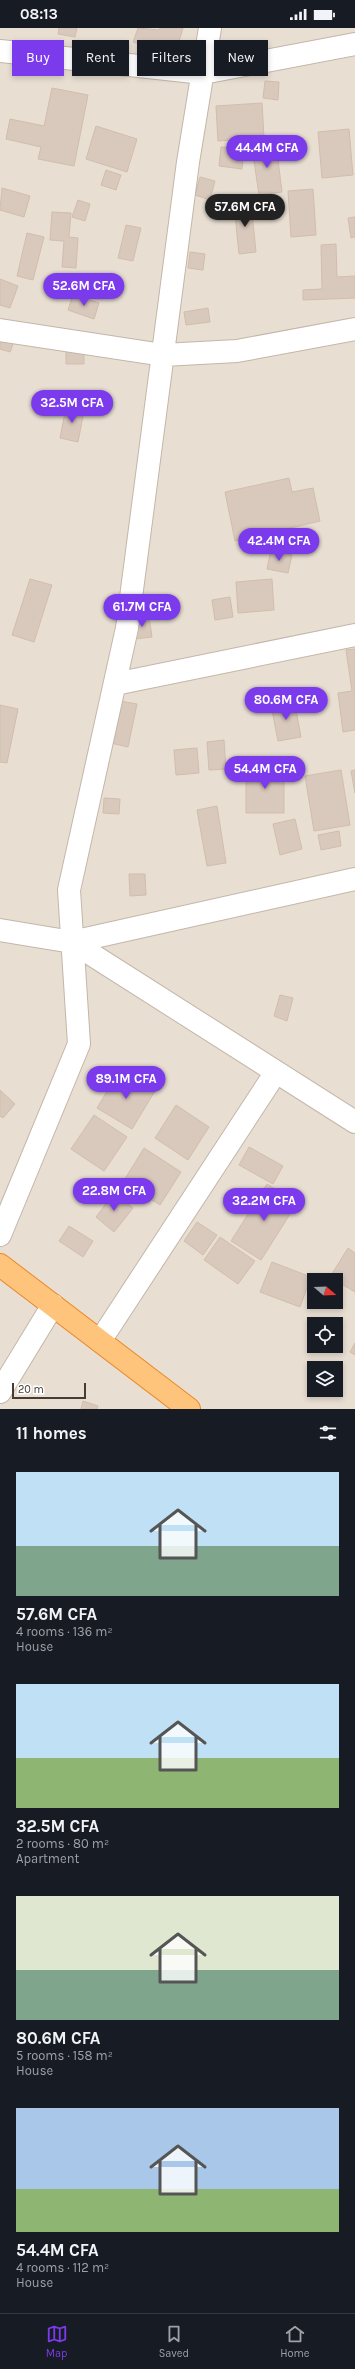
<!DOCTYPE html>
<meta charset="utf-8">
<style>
body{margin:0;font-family:Karla,sans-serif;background:#242831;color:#f1f3f6;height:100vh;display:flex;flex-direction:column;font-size:15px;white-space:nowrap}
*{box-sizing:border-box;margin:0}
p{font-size:13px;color:#9ea1a6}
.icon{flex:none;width:22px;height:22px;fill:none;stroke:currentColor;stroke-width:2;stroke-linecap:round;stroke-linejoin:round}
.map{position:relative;height:1381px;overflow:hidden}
.drawer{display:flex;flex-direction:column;background:#171b24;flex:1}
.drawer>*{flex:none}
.banner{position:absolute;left:12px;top:12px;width:331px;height:36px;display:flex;gap:8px}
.needle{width:26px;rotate:109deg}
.controls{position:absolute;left:307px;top:1245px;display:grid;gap:8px}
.controls a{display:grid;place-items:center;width:36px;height:36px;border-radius:0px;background:#171b24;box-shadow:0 2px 6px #0003;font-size:20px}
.scale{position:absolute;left:12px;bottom:10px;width:74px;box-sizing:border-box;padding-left:4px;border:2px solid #463c33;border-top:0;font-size:11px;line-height:14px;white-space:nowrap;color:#463c33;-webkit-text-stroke:3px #fff;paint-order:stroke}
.price{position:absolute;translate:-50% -34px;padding:0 9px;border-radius:14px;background:#7c3aed;color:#fff;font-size:13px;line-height:26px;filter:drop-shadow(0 1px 2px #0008)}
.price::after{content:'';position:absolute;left:50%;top:24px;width:12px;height:9px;margin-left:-6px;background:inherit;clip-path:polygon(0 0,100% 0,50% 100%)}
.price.on{background:#222;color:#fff}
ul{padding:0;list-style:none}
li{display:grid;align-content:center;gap:8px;height:212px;padding:0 16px}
li span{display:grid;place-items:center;height:124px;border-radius:0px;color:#555}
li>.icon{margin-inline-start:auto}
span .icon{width:72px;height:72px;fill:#fffc;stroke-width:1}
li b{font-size:17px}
h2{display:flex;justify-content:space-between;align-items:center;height:48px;padding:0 16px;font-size:17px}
.chip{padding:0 14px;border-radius:0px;background:#171b24;box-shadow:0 2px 6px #0003;font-size:14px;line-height:36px}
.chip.on{background:#7c3aed;color:#fff}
.status{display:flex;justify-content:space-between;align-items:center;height:28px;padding:0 20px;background:#171b24;direction:ltr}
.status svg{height:11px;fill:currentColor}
.menu{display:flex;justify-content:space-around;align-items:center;height:56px;border-top:1px solid #363941;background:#171b24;font-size:11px;color:#9ea1a6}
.menu a{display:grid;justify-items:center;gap:2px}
.menu .on{color:#7c3aed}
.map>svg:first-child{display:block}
.residential{fill:#e8ded2;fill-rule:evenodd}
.building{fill:#d9c9bc;stroke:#d2bdab}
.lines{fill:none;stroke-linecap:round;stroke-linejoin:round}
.minor-casing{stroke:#c3b6a9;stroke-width:24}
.trunk-casing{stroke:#ea8827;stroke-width:24}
.minor{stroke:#fff;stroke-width:22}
.trunk{stroke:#ffc47b;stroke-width:22}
</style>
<div class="status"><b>08:13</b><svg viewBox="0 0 49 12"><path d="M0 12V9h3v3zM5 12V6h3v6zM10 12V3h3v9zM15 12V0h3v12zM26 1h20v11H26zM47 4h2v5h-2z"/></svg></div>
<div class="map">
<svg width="355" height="1381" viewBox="0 0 355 1381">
<rect width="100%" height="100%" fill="#f4ede4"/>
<path class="residential" d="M0,0H355V1381H0ZM314,1252H336V1274H314ZM314,1296H336V1318H314ZM314,1340H336V1362H314Z"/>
<path class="building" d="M59,0H77L75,9L58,6Z
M138,0L159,2L160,0H183L175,27L133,14Z
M265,53L279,54L278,72L263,70Z
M52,60L88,67L74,138L38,131L41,119L6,111L10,91L44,98Z
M262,75L264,110L218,113L216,78Z
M96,98L137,111L127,144L86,131Z
M349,101L353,147L322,150L318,104Z
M276,116L282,164L259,167L252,119Z
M221,119L244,121L242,141L219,138Z
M106,142L121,147L116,162L101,157Z
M200,149L215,153L210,172L195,167Z
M2,160L30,168L24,189L0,182Z
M313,161L316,207L291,209L288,163Z
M78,172L90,176L85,193L72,189Z
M251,175L256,224L239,226L234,177Z
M52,184L71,185L69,209L78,210L76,240L62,239L64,213L50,212Z
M355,189V209L351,210L348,190Z
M126,197L141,200L133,233L118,230Z
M27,205L44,209L33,252L17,248Z
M336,216L337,249L355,248V270L303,272V262L322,261L321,217Z
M190,224L205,226L203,242L188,240Z
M0,251L18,258L10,280L0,277Z
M73,267L99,275L94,291L68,282Z
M208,280L210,294L186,297L184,284Z
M0,307L15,311L10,324L0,321Z
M66,323H84V336H66Z
M66,379L84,383L78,414L60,410Z
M289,450L292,464L313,460L320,493L235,513L225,464Z
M271,522L292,527L288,545L267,541Z
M30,551L52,557L34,614L12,607Z
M272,551L274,582L238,585L236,554Z
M230,569L233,589L215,592L212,572Z
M149,588L152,609L134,611L131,590Z
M355,621V702L343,704L338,665L352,663L346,622Z
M294,672L301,709L278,713L271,677Z
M120,673L137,676L128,719L111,715Z
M0,677L18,681L7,735L0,734Z
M224,712L226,741L209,742L207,714Z
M197,720L199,745L176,747L174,722Z
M246,739H284V785H246Z
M341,742L350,797L314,803L305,748Z
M355,742V765L351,743Z
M104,770L120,771L119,786L103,785Z
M217,778L226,835L207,838L197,782Z
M295,791L302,821L280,827L273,796Z
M339,803L341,818L321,822L318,807Z
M129,846H145L146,867L130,868Z
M280,967L293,970L287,993L274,988Z
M120,1042L155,1063L132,1101L97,1080Z
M0,1062L15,1076L3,1090L0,1088Z
M176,1077L209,1099L188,1132L155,1110Z
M94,1087L127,1109L104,1143L71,1121Z
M249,1119L283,1138L273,1156L239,1137Z
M144,1120L181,1144L160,1177L123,1154Z
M267,1156L297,1175L261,1232L231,1213Z
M114,1165L133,1180L114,1204L96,1189Z
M197,1194L217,1207L203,1227L184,1213Z
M69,1198L93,1213L83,1229L59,1213Z
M220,1209L255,1233L238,1256L204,1232Z
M348,1220L355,1225V1264L330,1249Z
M272,1234L311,1249L300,1279L260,1264Z
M355,1315V1327L350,1324Z
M83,1373L98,1378L97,1381H81Z"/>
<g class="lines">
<g class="minor-casing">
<path id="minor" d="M0,23L203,45L355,16
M0,302L163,327L237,323L355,301
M115,656L355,607
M0,902L72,914L355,851
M72,914L355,1094
M0,1207L79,1016L69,862L127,600L188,134L210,0
M100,1313L276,1044
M0,1364L53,1277"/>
</g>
<g class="trunk-casing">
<path id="trunk" d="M0,1237L189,1381"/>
</g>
<use href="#minor" class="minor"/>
<use href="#trunk" class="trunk"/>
</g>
</svg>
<div class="controls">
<a><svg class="needle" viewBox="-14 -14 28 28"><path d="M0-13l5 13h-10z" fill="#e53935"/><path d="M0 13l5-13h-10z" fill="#9ea1a6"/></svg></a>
<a><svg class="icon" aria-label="locate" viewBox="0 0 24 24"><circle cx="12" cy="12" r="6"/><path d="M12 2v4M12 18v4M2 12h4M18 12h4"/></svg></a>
<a><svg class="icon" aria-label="layers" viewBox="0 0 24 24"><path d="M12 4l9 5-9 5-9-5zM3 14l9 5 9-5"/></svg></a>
</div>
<div class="scale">20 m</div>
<b class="price" style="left:267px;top:141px">44.4M CFA</b>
<b class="price on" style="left:245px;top:200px">57.6M CFA</b>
<b class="price" style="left:84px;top:279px">52.6M CFA</b>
<b class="price" style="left:72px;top:396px">32.5M CFA</b>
<b class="price" style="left:279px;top:534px">42.4M CFA</b>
<b class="price" style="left:142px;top:600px">61.7M CFA</b>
<b class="price" style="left:286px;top:693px">80.6M CFA</b>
<b class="price" style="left:265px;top:762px">54.4M CFA</b>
<b class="price" style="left:126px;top:1072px">89.1M CFA</b>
<b class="price" style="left:114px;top:1184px">22.8M CFA</b>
<b class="price" style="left:264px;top:1194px">32.2M CFA</b>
<div class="banner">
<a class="chip on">Buy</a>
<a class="chip">Rent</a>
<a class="chip">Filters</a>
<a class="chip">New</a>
</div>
</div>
<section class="drawer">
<h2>11 homes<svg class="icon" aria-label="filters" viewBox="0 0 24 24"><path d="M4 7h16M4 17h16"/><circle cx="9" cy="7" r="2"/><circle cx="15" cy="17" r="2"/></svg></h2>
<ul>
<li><span style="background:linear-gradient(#bfe0f5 60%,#7fa58c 0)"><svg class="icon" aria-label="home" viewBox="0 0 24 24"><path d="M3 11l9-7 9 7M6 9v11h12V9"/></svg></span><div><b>57.6M CFA</b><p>4 rooms · 136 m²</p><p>House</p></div></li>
<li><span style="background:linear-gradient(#bfe0f5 60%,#8fb573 0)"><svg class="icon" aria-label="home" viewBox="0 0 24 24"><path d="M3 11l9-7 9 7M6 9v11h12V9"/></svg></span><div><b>32.5M CFA</b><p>2 rooms · 80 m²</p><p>Apartment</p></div></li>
<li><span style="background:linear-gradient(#dfe7d0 60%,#7fa58c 0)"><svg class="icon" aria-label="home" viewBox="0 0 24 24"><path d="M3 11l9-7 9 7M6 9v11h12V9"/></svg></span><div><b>80.6M CFA</b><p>5 rooms · 158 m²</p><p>House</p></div></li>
<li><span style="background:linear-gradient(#a9c7e8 65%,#8fb573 0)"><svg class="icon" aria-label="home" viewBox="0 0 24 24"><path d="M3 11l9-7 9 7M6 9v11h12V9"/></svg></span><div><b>54.4M CFA</b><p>4 rooms · 112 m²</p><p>House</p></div></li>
</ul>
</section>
<nav class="menu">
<a class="on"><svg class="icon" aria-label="map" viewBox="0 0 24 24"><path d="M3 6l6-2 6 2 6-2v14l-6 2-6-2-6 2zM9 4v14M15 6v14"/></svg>Map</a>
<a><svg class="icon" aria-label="saved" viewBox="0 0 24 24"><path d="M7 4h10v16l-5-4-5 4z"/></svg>Saved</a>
<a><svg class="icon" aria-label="home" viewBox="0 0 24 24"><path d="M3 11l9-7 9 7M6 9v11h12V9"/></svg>Home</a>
</nav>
